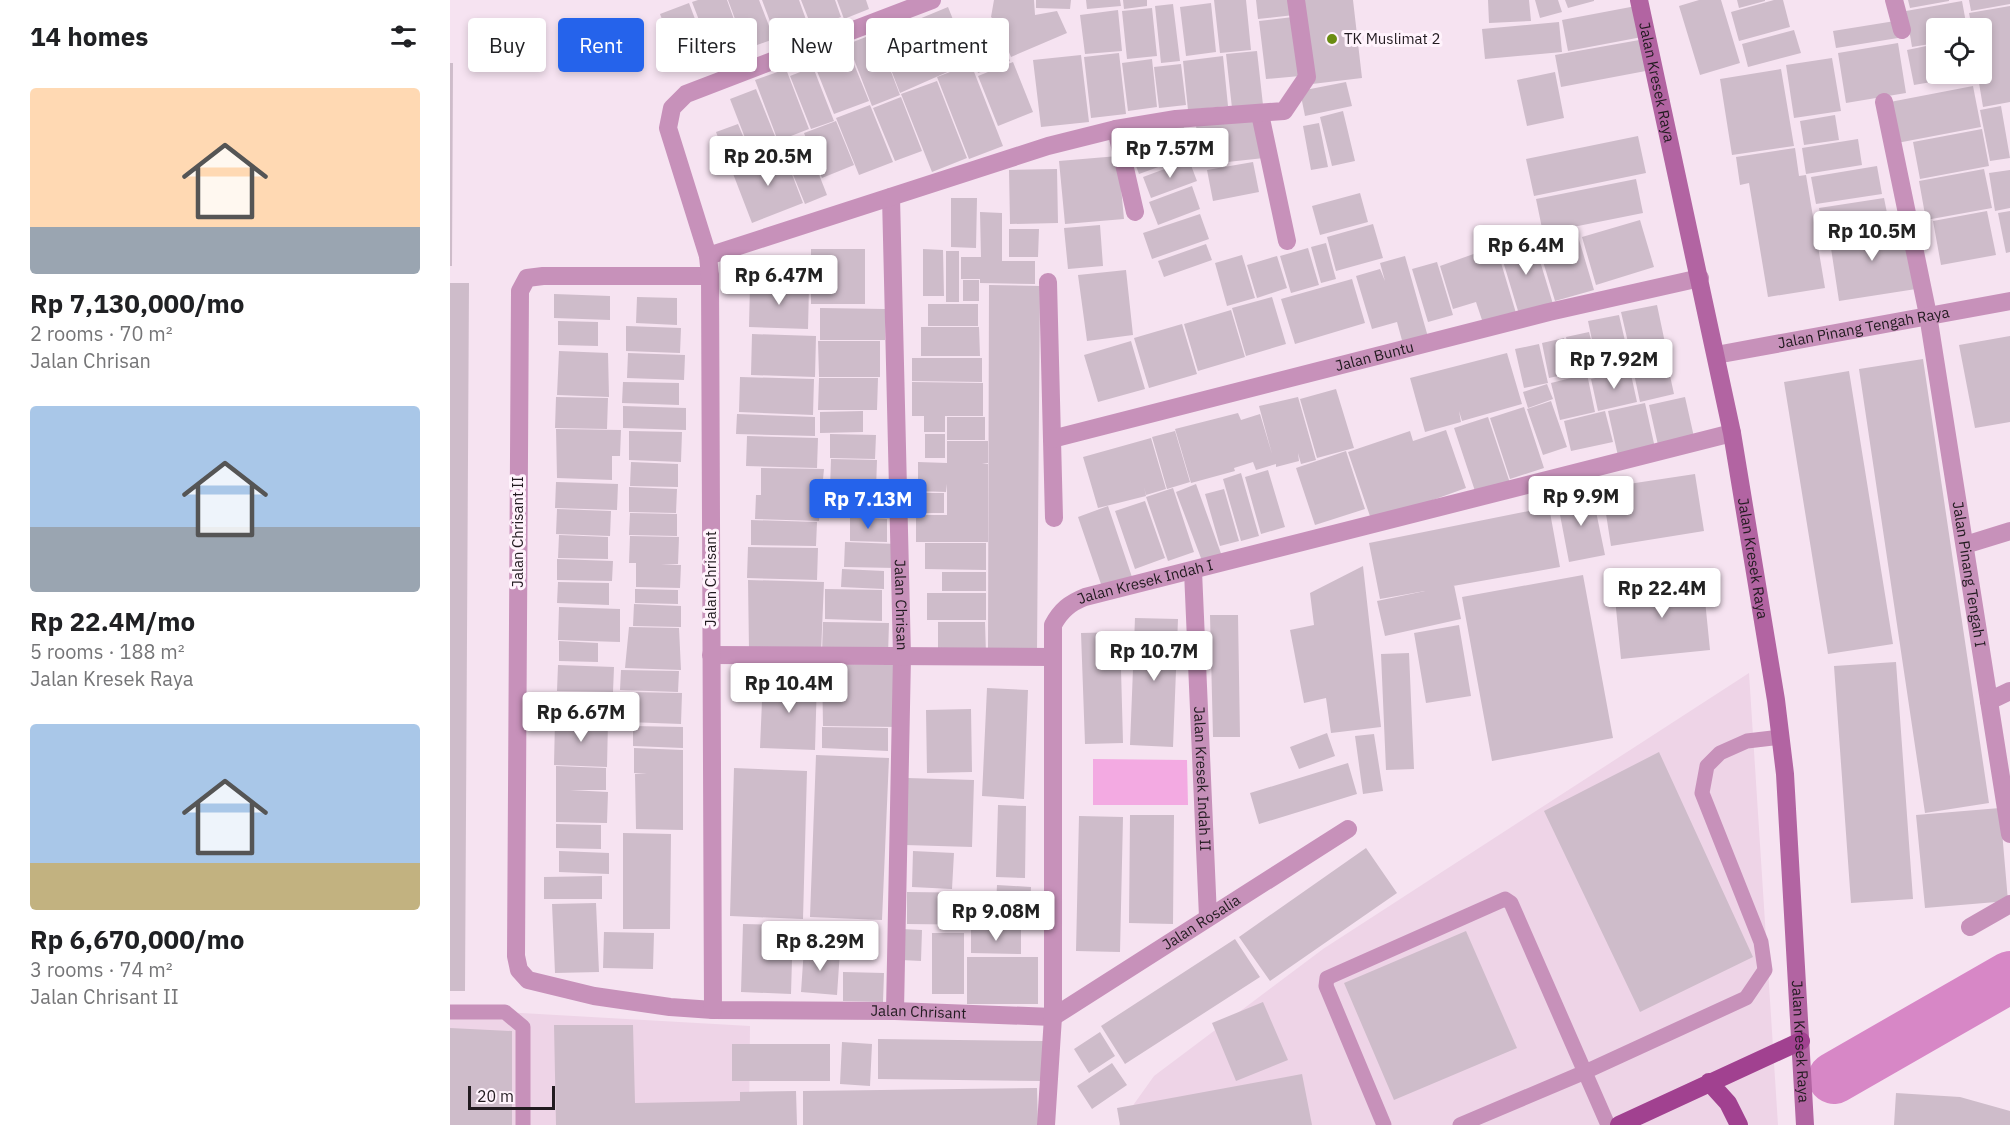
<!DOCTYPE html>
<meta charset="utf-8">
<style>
body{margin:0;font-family:"IBM Plex Sans",sans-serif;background:#f6f6f6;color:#202124;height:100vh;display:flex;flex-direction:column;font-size:22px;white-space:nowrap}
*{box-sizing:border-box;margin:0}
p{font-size:20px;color:#757577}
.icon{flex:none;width:33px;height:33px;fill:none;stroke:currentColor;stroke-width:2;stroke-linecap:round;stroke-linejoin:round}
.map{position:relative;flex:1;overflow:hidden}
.panel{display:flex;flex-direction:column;background:#fff;width:450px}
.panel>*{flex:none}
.guide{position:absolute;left:18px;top:18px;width:570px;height:54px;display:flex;gap:12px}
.buttons{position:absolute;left:1476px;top:18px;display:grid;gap:12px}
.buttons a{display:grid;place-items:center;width:66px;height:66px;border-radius:6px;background:#fff;box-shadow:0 3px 9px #0003;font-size:30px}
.scale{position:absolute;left:18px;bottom:15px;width:87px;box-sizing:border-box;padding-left:6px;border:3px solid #221b20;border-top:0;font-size:16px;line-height:21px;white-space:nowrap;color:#221b20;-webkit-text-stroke:4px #fff3fc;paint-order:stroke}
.price{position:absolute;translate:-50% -51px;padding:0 14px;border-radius:6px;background:#fff;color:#222;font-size:20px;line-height:39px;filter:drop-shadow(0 2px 3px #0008)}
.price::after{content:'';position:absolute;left:50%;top:36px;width:18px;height:14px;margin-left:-9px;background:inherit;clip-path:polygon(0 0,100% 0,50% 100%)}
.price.selected{background:#2563eb;color:#fff}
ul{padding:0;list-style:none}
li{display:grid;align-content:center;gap:12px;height:318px;padding:0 30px}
li span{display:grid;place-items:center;height:186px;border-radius:6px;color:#555}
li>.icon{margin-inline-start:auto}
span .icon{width:108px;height:108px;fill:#fffc;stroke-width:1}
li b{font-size:26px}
h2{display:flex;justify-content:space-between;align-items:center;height:72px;padding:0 30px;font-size:26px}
.tag{padding:0 21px;border-radius:6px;background:#fff;box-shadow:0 3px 9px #0003;font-size:21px;line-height:54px}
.tag.selected{background:#2563eb;color:#fff}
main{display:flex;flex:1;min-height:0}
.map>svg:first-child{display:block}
.built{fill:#eed4e7}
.green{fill:#f3aae2}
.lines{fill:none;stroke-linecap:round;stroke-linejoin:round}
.river{stroke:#d787c6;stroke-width:52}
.building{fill:#cebcca}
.lane{stroke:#c791ba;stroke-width:15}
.street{stroke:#c791ba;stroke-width:18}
.secondary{stroke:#b264a2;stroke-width:18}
.primary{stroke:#a14190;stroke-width:18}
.poi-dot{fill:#6a8c11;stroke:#fff3fc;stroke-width:2}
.labels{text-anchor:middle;stroke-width:6;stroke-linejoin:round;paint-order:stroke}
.poi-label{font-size:15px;fill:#221b20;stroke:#fff3fc;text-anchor:start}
.street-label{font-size:15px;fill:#221b20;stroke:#fff3fc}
</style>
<main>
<section class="panel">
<h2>14 homes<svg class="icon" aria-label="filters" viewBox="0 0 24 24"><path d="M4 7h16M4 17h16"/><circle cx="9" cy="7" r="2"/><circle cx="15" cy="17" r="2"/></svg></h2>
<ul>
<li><span style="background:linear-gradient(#ffd9b3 75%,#9aa5b1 0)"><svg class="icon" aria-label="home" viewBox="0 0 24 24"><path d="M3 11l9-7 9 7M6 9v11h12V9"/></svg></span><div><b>Rp 7,130,000/mo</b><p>2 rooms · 70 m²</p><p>Jalan Chrisan</p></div></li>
<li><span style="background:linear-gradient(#a9c7e8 65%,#9aa5b1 0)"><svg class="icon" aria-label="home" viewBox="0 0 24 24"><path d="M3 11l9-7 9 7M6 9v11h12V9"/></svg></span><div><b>Rp 22.4M/mo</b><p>5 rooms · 188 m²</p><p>Jalan Kresek Raya</p></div></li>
<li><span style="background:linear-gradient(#a9c7e8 75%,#c2b280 0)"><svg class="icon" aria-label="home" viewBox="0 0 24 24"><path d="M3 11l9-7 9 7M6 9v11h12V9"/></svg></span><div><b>Rp 6,670,000/mo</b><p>3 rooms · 74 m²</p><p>Jalan Chrisant II</p></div></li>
</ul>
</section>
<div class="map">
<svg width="1560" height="1125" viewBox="0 0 1560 1125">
<rect width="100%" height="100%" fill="#f6e3f1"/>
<path class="built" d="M1299,673L1328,1125H669L704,1076L873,949Z
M0,1009L300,1026L299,1125H0Z"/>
<path class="green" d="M643,759L737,760L738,805H643Z"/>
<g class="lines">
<path class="river" d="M1384,1078L1560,977"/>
</g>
<path class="building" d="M248,0H277L296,53L266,64L242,2Z
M278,0H309L324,39L296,49Z
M312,0H349L359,28L327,40Z
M351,0H385L391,17L362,28Z
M387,0H416L419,9L394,19Z
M544,0H584L585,15L607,11L617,33L561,57L547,23L541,17Z
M586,0H621L620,9L586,8Z
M636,0H670L671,6L637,9Z
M673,0H697V6L674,9Z
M764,0H796L801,50L770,53Z
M806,0H842L844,15L808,19Z
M852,0H903L912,78L862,84Z
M1038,0H1079L1081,21L1039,23Z
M1085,0H1108L1112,12L1090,18Z
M1115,0H1144V1L1118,8Z
M1249,0H1271L1290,63L1250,75L1229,6Z
M1287,0H1315V1L1289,8Z
M1324,0H1333L1340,27L1289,41L1281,12Z
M1458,0H1499V1L1460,8Z
M1519,0H1560V4L1521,11Z
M1512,1L1517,28H1486V43L1462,47L1456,11Z
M239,3L254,43L225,54L210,14Z
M761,3L766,52L736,56L730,7Z
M723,4L730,61L711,63L705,6Z
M1186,6L1192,37L1118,51L1112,20Z
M1560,6V102L1533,107L1528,77H1532V28H1522L1519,13Z
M498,7L520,62L450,93L428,36Z
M702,8L707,56L677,59L672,11Z
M668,10L672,51L635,54L630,15Z
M843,17L850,76L816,79L809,21Z
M1445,21L1448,38L1386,48L1383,31Z
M1109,22L1112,52L1035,59L1032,29Z
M546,26L560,61L528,73L515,39Z
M1344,30L1351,53L1298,67L1292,44Z
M426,33L450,95L422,106L398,44Z
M1195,39L1201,70L1111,87L1105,55Z
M1448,43L1456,93L1396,103L1388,53Z
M1486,44V74L1522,75L1464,85L1457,50Z
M397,47L419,101L384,114L363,61Z
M807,51L813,105L782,108L776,54Z
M669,53L676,114L641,118L634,57Z
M631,55L639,122L591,127L583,60Z
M773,56L778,106L738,110L733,61Z
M1382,58L1391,111L1344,118L1336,65Z
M702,59L707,107L678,111L672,63Z
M563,62L583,112L548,126L528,76Z
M0,63H3L2,266H0Z
M521,64L553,146L519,159L487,77Z
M731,64L736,105L709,108L704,67Z
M363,67L384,121L361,129L340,76Z
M336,69L359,129L328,141L305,80Z
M1331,69L1344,146L1282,155L1270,79Z
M1105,72L1114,118L1077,126L1067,80Z
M487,81L517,158L482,172L451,94Z
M896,82L902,106L855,116L850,91Z
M1523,86L1531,127L1447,143L1440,102Z
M306,89L331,151L304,161L280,99Z
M451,97L472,151L445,161L423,108Z
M420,105L443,162L409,175L386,118Z
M1551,106L1560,158L1540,161L1530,110Z
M893,111L905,161L882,166L870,117Z
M1385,115L1389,140L1354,145L1350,121Z
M810,118L814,158L750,165L746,125Z
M386,121L404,165L372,178L354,133Z
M869,123L878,167L861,170L853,126Z
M288,124L303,160L280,169L266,132Z
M733,125L744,154L689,174L678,145Z
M1532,129L1539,166L1470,179L1463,142Z
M354,136L377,195L355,204L331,145Z
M1188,136L1196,173L1084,196L1076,159Z
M1408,139L1412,165L1356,174L1352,148Z
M1345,148L1349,176L1356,175L1375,288L1318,297L1299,183L1290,185L1286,157Z
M333,151L353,203L302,223L282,171Z
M668,156L674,219L615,224L609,161Z
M739,160L747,181L701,198L693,177Z
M803,162L809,192L763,201L757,170Z
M1427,166L1432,194L1366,204L1361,177Z
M607,169L608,223L560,224L559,170Z
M1534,169L1542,208L1476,220L1469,181Z
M1560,170V208L1545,211L1539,173Z
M1186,179L1193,213L1093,233L1086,199Z
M742,186L750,209L708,225L699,202Z
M910,193L918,222L870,235L862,206Z
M501,198H527L526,248L501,247Z
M1434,198L1439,223L1373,234L1369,208Z
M1537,211L1546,255L1491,265L1483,221Z
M1560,211V252L1556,253L1548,213Z
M530,212L552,213V261H585V284L530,283V279H511V257H531Z
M750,214L759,239L702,259L693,233Z
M1190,220L1204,267L1146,285L1132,237Z
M1455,223L1466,289L1389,301L1379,235Z
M923,224L933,258L886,271L877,237Z
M650,225L653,266L618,269L614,228Z
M559,229H589L588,257H559Z
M1127,233L1144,290L1105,301L1088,245Z
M1083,238L1103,304L1069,314L1049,248Z
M876,243L886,279L871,283L861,247Z
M756,244L762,260L714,277L708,261Z
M1046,246L1066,313L1033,323L1026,302L1003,309L990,266Z
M858,248L869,285L841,293L830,256Z
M361,249H415V304H361Z
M473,249L493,250L494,296H473Z
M496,251H509V302H496Z
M792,255L805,298L777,306L765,263Z
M827,256L837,288L807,298L797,265Z
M955,256L978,337L953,344L947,322L922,329L906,276L930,269L935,281L930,263Z
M987,262L1003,315L978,322L962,269Z
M676,270L683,335L637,341L628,275Z
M902,279L915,323L845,344L831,299Z
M513,280H529V301H513Z
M0,283H19L15,991H0Z
M300,284L359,286L358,329L299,327Z
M539,285L590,286L587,652H538Z
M104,294L160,296V320L104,318Z
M187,297L227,298V325L186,323Z
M822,297L836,344L796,356L782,308Z
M478,304H528V326H478Z
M1207,305L1218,357L1183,364L1171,312Z
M370,308L435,309V340H370Z
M781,310L795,357L748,371L734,324Z
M1169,315L1181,367L1150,374L1149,369L1124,375L1116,337L1139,332L1146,359L1138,321Z
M108,321L148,322V346L108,345Z
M732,324L747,374L699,388L684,338Z
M176,326L231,328L230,353L176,351Z
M471,327H529L530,356H471Z
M302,334L366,336L365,377L301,375Z
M1560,336V422L1525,428L1509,345Z
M1114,338L1122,373L1099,378L1092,343Z
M368,341H430V377H369Z
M681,341L695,389L648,402L634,355Z
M1089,344L1098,383L1074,388L1065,349Z
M109,351L158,353L159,397L107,395Z
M178,353L235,355L234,380L177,378Z
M1057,353L1072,404L1012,421L1009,411L1011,422L975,432L960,378Z
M462,358H532V382L462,381Z
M1473,359L1539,803L1475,813L1409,369Z
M1217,362L1224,394L1190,402L1183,369Z
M1180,370L1187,402L1148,411L1141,379Z
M1399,371L1443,644L1378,654L1334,382Z
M1137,374L1145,412L1110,420L1101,383Z
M290,377L364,379L363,415L289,412Z
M369,378H428L427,410H368Z
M173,382L229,383V405L172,403Z
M462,382L533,383V416H495V432H474V416H462Z
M1097,384L1103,399L1078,408L1073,392Z
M886,389L904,448L867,458L850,399Z
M106,397L158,398L157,429L105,428Z
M848,397L866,460L851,464L848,453L849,461L826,467V464L806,470L803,462L784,468L785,471L741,483L725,429L788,413L791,420L810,414L822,454L809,406Z
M1235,397L1244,437L1208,445L1199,405Z
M1101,401L1117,447L1093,455L1077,409Z
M1195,403L1205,448L1168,456L1158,411Z
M173,406L236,408V430L173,428Z
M1074,407L1094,468L1060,479L1040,418Z
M413,411V432L370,433V412Z
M1155,411L1163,442L1121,451L1114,421Z
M287,414L365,417V436L286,434Z
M497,417H535V440H497Z
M1038,417L1061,486L1027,497L1004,428Z
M106,429L171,430L170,456H162V480L107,478Z
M996,430L1016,488L922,522L898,452L960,431L963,441Z
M179,431L232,432L231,462L179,460Z
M725,431L740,482L717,489L702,437Z
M380,434L426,435L425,459L380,458Z
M475,434H495V458H475Z
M297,436L368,438L367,468L296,466Z
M701,438L716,489L696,495L694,487L696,496L648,508L633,457Z
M497,441H538V463L532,464H538V542H466V515H497V484L496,492L468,491V462L497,463Z
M896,451L915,509L865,525L846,468Z
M381,459L427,460L426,490L380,489Z
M181,462L228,464V487L180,486Z
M311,468L374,469L369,521L305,519L306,495H311Z
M818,470L835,527L811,534L795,477Z
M791,473L809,536L791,541L773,479Z
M1245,474L1254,531L1161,546L1152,488Z
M106,482L168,484L167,510L105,508Z
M746,484L773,559L754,566L726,492Z
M179,487L227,489L226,513L179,512Z
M723,488L744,552L718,561L696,497Z
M774,489L789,541L770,546L755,494Z
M395,491L442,493L441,516L395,515Z
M1142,492L1155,555L1119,562L1107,499Z
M462,493H494V513H462Z
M695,501L715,558L685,569L665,511Z
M658,506L682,577L652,587L628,517Z
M1099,507L1110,567L930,599L919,543Z
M107,509L161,511L160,536L106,534Z
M180,513L227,514V536L179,535Z
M400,517L437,519V542L400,541Z
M301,520L367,522L366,546L301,545Z
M109,535L158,537V559L108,558Z
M180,536L229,537L228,564L211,565H231L230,588L186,587V563H179Z
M395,542L447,544L446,568L394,567Z
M475,543H536V570L475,569Z
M298,547L368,548L367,580L297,578Z
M107,559L163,561L162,581L107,580Z
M913,566L931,727L881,733L876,698L854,703L840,630L864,625L860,593Z
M392,569L434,571V589L391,587Z
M492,572H536V591H492Z
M1133,575L1163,738L1042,761L1012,597Z
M298,580L374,582L371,653L299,650Z
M1253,580L1260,650L1171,659L1164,588Z
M108,582L159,583V605L107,603Z
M1004,585L1011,619L935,636L927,601Z
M185,589L228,590V604L185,603Z
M375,589L432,590V621L375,619Z
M477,593H536V620H477Z
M184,604L231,606V627L183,626Z
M109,607L170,609V642L108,640Z
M760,615H788L790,737H763Z
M685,618L728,619L723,747L680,745Z
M373,622L439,623L438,655L372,654Z
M488,622H535L536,654H488Z
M1009,625L1021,696L976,703L964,633Z
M179,627L229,628L231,670L175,668Z
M670,632L673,743L635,744L631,633Z
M109,641L148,643V662L109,661Z
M959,653L964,769L936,770L931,654Z
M1446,662L1463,899L1401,903L1384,666Z
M372,664L447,665L448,727L373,726Z
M108,665L164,667L163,692L107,691Z
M171,670L229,671L228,692L170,690Z
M313,677L367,679L365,750L310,748Z
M537,688L578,690L574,799L532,796Z
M106,692L166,694V719L105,717Z
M179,692L232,693L231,724L178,722Z
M521,709L522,772L477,773L476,710Z
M105,720L158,721L157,767L104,765Z
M183,726L233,727V748L183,746Z
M372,727L438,728V751L372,748Z
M877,733L885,756L849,769L840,747Z
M924,734L933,791L913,794L905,736Z
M184,748L233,750V830L186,829L185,774H197L184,773Z
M1209,752L1303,957L1190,1012L1094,811Z
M366,755L439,758L432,920L360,917Z
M898,763L907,794L809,824L800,793Z
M106,766L156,768V790H120L158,792L157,823L106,822Z
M284,768L357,771L353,919L280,916Z
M457,778L524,780L522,847L455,845Z
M548,805L576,806L575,878L546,877Z
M1550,808L1558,901L1475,908L1466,815Z
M680,815H724L723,924L679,923Z
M629,816L673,817L670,952L626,951Z
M106,824L151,825V849L106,848Z
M173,833L221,834L220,929H173Z
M916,848L947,893L820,981L789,937Z
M109,851L159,853V874L109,872Z
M463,851L504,853L502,889L462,887Z
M152,876V899H94V877Z
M547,885L581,887L579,927L545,925Z
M457,892L542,893V925L457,924Z
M146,903L149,972L105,973L102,904Z
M355,922L377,924L375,946L353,945Z
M293,924L343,925L341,994L291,992Z
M381,925L405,927L403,949L379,947Z
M451,929L472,930L471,961L451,960Z
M521,930H571V954L521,953Z
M1016,931L1067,1048L944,1100L894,983Z
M154,932L204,933L203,969L153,968Z
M482,933H514V994H482Z
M785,939L810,977L675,1064L651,1026Z
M354,948L390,951L387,995L351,992Z
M517,957H588V1004H517Z
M393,972L434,973L433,1002L393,1001Z
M813,1002L838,1060L786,1081L762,1023Z
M104,1025H183L185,1103L290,1101V1092L346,1091L347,1125H106Z
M0,1028L62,1031V1125H0Z
M650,1032L665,1056L639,1073L624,1049Z
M428,1039L594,1041L593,1081L428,1079Z
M392,1042L422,1044L420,1086L390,1084Z
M282,1044H380V1081H282Z
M662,1063L677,1085L642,1109L627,1086Z
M852,1074L862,1125H670L667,1108Z
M587,1088L588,1125H353V1091Z
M1446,1093L1510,1097L1560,1111V1125H1444Z"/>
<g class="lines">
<path class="lane" d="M0,1012H55L73,1027V1125
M934,1125L876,986L877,978L1055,899L1061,903L1158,1125
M1010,1125L1135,1072L1296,998L1315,970L1311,942L1252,793L1257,766L1270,753L1297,741L1331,737"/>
<g class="street">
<path d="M1444,0L1452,30"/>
<path id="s1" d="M1434,102L1478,315L1560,834"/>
<path d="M810,114L837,241"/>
<path d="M666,129L726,119L834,111L857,77L846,0"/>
<path id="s2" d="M441,197L452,656L445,1011"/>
<path d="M258,256L598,146L666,129L685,212"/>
<path id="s3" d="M260,276H93L77,278L70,291L66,956L69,970L78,980L144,996L220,1007L263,1010L445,1011L603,1017"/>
<path d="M598,282L604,518"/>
<path id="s4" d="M1266,355L1560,301"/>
<path id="s5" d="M602,439L1099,312L1250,278"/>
<path d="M1515,545L1560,531"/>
<path id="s6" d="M743,571L758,917"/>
<path d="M261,655L602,657"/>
<path d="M1539,701L1560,691"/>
<path d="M1520,927L1560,904"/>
<path d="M263,1010L260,276L258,256L218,128L222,108L236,94L482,0"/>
<path id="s7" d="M603,1017L898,829"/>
<path id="s8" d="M596,1125L603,1017V625C611,610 620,603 635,597L1282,433"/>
</g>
<path class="secondary" id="s9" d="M1189,0L1282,433L1326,700L1335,774L1355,1125"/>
<path class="primary" d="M1259,1082L1278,1103L1289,1125
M1169,1125L1351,1041"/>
</g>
<circle class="poi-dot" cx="882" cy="39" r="6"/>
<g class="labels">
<g class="poi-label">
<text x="894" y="44">TK Muslimat 2</text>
</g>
<g class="street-label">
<text dy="5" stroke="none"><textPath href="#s9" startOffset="84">Jalan Kresek Raya</textPath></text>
<text dy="5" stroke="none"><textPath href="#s4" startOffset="150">Jalan Pinang Tengah Raya</textPath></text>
<text dy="5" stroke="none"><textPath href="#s5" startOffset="333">Jalan Buntu</textPath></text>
<text transform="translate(68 532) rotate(-90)" y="5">Jalan Chrisant II</text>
<text dy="5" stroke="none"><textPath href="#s9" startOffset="570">Jalan Kresek Raya</textPath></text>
<text dy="5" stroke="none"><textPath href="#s1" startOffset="480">Jalan Pinang Tengah I</textPath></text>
<text transform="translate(261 579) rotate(-90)" y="5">Jalan Chrisant</text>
<text dy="5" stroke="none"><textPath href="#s8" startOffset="606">Jalan Kresek Indah I</textPath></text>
<text dy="5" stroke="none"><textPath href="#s2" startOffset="408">Jalan Chrisan</textPath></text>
<text dy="5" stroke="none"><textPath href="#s6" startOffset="208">Jalan Kresek Indah II</textPath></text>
<text dy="5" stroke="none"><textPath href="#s7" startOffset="176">Jalan Rosalia</textPath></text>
<text dy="5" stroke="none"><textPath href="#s3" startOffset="1284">Jalan Chrisant</textPath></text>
<text dy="5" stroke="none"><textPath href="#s9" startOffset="1056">Jalan Kresek Raya</textPath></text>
</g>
</g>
</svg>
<div class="buttons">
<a><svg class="icon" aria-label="locate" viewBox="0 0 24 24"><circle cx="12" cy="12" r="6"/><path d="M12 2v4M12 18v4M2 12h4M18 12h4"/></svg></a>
</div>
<div class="scale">20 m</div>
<b class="price" style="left:720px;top:179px">Rp 7.57M</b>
<b class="price" style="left:318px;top:187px">Rp 20.5M</b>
<b class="price" style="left:1422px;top:262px">Rp 10.5M</b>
<b class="price" style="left:1076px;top:276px">Rp 6.4M</b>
<b class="price" style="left:329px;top:306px">Rp 6.47M</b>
<b class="price" style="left:1164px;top:390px">Rp 7.92M</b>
<b class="price" style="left:1131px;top:527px">Rp 9.9M</b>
<b class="price selected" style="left:418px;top:530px">Rp 7.13M</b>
<b class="price" style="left:1212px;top:619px">Rp 22.4M</b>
<b class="price" style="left:704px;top:682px">Rp 10.7M</b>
<b class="price" style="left:339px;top:714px">Rp 10.4M</b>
<b class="price" style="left:131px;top:743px">Rp 6.67M</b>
<b class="price" style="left:546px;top:942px">Rp 9.08M</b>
<b class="price" style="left:370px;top:972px">Rp 8.29M</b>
<div class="guide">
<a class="tag">Buy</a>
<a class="tag selected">Rent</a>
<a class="tag">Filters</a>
<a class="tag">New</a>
<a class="tag">Apartment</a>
</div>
</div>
</main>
